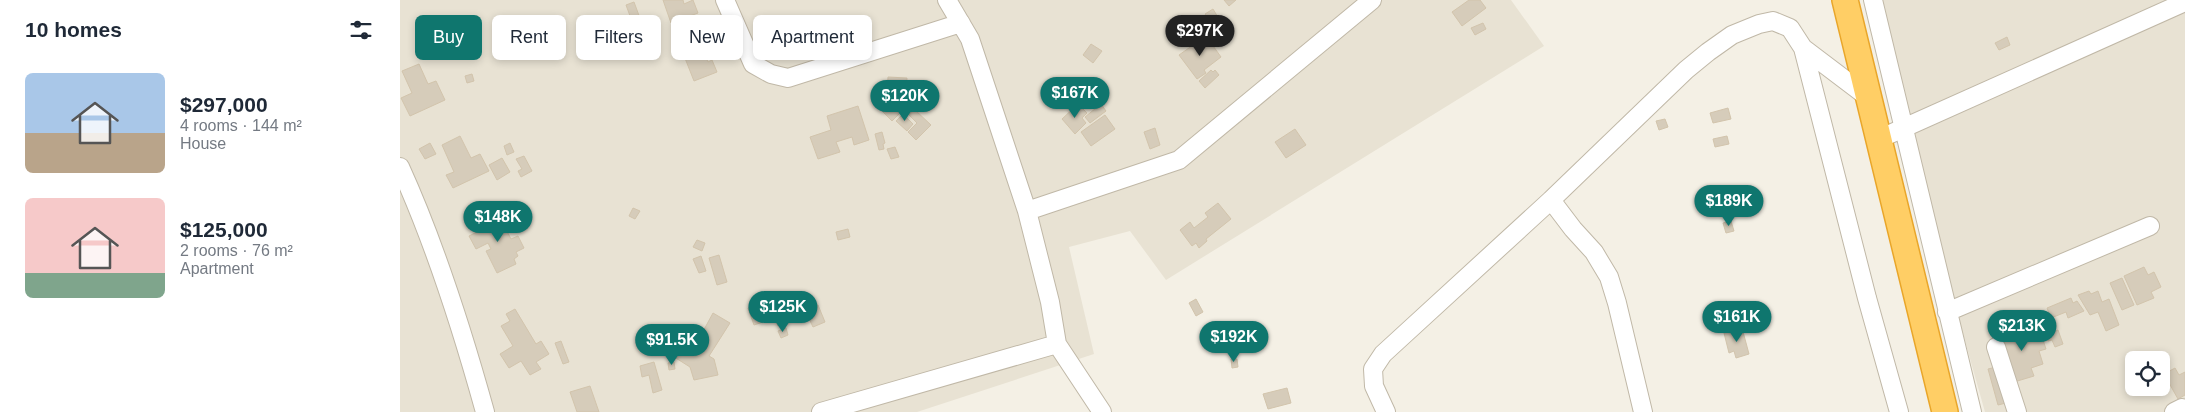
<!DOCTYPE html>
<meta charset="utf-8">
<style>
body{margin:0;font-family:Helvetica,sans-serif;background:#f6f6f7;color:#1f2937;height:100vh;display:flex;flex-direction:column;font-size:19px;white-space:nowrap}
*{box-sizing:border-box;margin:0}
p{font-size:16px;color:#747a83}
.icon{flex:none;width:28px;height:28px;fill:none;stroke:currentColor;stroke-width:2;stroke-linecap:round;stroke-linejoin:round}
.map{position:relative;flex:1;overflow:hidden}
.details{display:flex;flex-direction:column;background:#fff;width:400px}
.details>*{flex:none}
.banner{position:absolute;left:15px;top:15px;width:475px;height:45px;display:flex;gap:10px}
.buttons{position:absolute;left:1725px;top:351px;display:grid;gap:10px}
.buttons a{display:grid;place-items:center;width:45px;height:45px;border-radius:8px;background:#fff;box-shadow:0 2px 8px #0003;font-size:25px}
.price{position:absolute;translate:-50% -42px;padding:0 11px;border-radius:18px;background:#0f766e;color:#fff;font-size:16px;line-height:32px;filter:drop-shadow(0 1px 2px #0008)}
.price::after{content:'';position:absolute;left:50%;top:30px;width:15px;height:11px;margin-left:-8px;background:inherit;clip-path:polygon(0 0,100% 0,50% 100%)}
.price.on{background:#222;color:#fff}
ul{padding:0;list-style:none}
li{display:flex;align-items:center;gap:15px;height:125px;padding:0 25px}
li span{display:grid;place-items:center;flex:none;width:140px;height:100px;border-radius:8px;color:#555}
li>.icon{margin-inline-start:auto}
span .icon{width:60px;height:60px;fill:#fffc;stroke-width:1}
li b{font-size:21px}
h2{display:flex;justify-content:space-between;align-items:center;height:60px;padding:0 25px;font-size:21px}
.pill{padding:0 18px;border-radius:8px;background:#fff;box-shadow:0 2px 8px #0003;font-size:18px;line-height:45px}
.pill.on{background:#0f766e;color:#fff}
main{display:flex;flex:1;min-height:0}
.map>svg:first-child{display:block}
.residential{fill:#e8e2d3;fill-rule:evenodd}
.building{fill:#d6ccba;stroke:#d2c4ac}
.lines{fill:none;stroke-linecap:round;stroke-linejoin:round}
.minor-casing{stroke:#c0b8a7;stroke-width:20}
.highway-casing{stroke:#e9a62a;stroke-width:28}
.minor{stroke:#fff;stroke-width:18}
.highway{stroke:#ffce65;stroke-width:25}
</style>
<main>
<section class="details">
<h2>10 homes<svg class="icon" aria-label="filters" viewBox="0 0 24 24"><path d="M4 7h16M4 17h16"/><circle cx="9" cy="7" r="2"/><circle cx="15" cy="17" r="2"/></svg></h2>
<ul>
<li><span style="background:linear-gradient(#a9c7e8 60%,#b9a48a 0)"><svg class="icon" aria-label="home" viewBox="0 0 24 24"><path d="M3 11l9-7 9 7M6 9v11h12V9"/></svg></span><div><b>$297,000</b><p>4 rooms · 144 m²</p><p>House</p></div></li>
<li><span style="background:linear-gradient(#f6c9c9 75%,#7fa58c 0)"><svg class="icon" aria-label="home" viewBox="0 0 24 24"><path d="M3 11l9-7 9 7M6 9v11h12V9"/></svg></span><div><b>$125,000</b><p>2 rooms · 76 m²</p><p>Apartment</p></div></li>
</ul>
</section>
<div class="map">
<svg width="1785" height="412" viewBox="0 0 1785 412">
<rect width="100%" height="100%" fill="#f4f0e5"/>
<path class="residential" d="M0,0H1111L1144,46L766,280L730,231L669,247L694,354L517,412H0Z
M1469,0H1785V412H1585ZM1734,360H1761V388H1734Z"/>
<path class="building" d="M263,0H283L284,4L293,0L298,13L271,23Z
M824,0H836L829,6Z
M1069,0H1080L1086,8L1062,26L1052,12Z
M234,2L241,21L233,24L226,5Z
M813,9L822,24L810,31L804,21L808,18L805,14Z
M1083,23L1086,29L1075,35L1071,28Z
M301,34L305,44L301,46L308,62L312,60L317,72L294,81L279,43Z
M806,36L821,57L804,70L806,73L797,79L779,55Z
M1607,37L1610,45L1599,50L1595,43Z
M691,44L702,51L693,63L683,55Z
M19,64L28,84L36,81L45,100L10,116L1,98L12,93L2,71Z
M811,70L813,72L815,70L819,75L805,88L799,81Z
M72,74L74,81L67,83L65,76Z
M488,77L507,78L506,95L487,94Z
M694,79L695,88L685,90L683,81Z
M509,95L516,106L506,113L499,102Z
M487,97L502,111L492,121L477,106Z
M678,104L687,113L682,118L686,123L675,134L662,119Z
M701,104L706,111L690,123L685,117Z
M458,106L469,140L454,145L452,137L436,142L440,152L418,159L410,137L431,130L427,116Z
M1328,108L1331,119L1313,123L1310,113Z
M514,109L531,125L516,140L508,132L517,123L509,115Z
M503,114L513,124L507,131L496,121Z
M705,115L715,129L691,146L681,132Z
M1265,119L1268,127L1259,130L1256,121Z
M755,128L760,145L750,149L744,132Z
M895,129L906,145L886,158L875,142Z
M482,132L485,143L483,144L484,149L479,150L475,134Z
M60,136L71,158L80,154L89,171L53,188L46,175L54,172L42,145Z
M1327,136L1329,144L1315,147L1313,139Z
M30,143L36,154L25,159L19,149Z
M110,143L114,152L107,155L104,146Z
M495,147L499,157L491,159L487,149Z
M124,156L132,171L121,177L118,171L122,169L116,159Z
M102,158L110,172L97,180L89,165Z
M818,203L831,219L806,239L807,241L799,248L796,243L792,246L780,230L790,222L794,228L808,217L805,213Z
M108,204L116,212L112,216L104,208Z
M1327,206L1330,213L1323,215L1321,208Z
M233,208L240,211L235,219L229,216Z
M94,213L98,221L101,220L111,239L118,236L124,248L116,252L118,256L114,259L116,264L97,273L86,251L91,249L88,243L76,249L69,236L85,228L81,220Z
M1331,221L1334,231L1326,233L1323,223Z
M448,229L450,237L438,240L436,232Z
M297,240L305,243L302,251L293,247Z
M319,255L327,282L317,285L309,258Z
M301,256L306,271L299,273L293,259Z
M1744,267L1748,275L1754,272L1761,287L1751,292L1754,298L1737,305L1724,276Z
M1722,278L1734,305L1722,310L1710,283Z
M1689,291L1691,294L1698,291L1702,302L1709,299L1719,325L1706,331L1698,312L1690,315L1678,295Z
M394,292L399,305L391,308L395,320L378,326L375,318L354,325L348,308Z
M1671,298L1673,303L1677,301L1684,311L1668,318L1666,312L1651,318L1647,308Z
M796,299L803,312L796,316L789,303Z
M418,305L425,322L413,327L405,310Z
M115,309L136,344L141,341L149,354L136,362L141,369L130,375L121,361L109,368L100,354L113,346L101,326L110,321L106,314Z
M313,313L330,323L309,356L314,359L318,375L294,380L290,367L271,355L280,342L294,348Z
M1638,316L1642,323L1626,330L1622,323Z
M1616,323L1621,337L1640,331L1646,349L1639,351L1643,364L1631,368L1634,376L1614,382L1604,351L1607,350L1599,328Z
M386,328L388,335L381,338L378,331Z
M1342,328L1349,354L1336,358L1334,351L1329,353L1324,333Z
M1658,330L1663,344L1655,347L1652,340L1648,341L1646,335Z
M249,340L251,351L243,353L240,342Z
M161,341L169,362L163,364L155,343Z
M831,359H837L838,367L832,368Z
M254,362L262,390L253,393L249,375L242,377L240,366Z
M274,362L275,369L269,370L268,363Z
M1596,367L1610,402L1598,405L1588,369Z
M1775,368L1779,375L1785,372V395L1778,399L1764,374Z
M190,386L199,412H177L170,392Z
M887,388L891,403L868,409L863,394Z"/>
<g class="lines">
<g class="minor-casing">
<path id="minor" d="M325,0L353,64L371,74L388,78L561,23
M547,0L570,39L627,211L650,302L657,344
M1473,0L1572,412
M1403,48L1469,98
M1479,139L1785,2
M0,167C36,246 62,329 85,412
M1151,200L1173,229L1194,252L1209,277L1217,303L1243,412
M627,211L779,160L972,0
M1547,312L1750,226
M1596,347L1617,412
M421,412L657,344L702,412
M986,412L974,386L973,369L983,354L1151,200L1286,70L1308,52L1332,35L1359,24L1373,21L1390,28L1403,48L1467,298L1499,412
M1774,412L1782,408"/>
</g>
<g class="highway-casing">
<path id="highway" d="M1445,0L1545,412"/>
</g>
<use href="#minor" class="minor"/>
<use href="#highway" class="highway"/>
</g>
</svg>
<div class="buttons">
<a><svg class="icon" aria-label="locate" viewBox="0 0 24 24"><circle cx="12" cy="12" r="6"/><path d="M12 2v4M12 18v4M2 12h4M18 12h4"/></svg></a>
</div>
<b class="price on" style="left:800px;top:57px">$297K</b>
<b class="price" style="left:675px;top:119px">$167K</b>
<b class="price" style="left:505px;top:122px">$120K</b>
<b class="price" style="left:1329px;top:227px">$189K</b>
<b class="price" style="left:98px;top:243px">$148K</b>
<b class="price" style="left:383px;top:333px">$125K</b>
<b class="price" style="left:1337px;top:343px">$161K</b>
<b class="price" style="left:1622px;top:352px">$213K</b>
<b class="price" style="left:834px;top:363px">$192K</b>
<b class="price" style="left:272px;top:366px">$91.5K</b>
<div class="banner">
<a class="pill on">Buy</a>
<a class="pill">Rent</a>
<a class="pill">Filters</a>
<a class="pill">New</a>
<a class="pill">Apartment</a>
</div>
</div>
</main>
